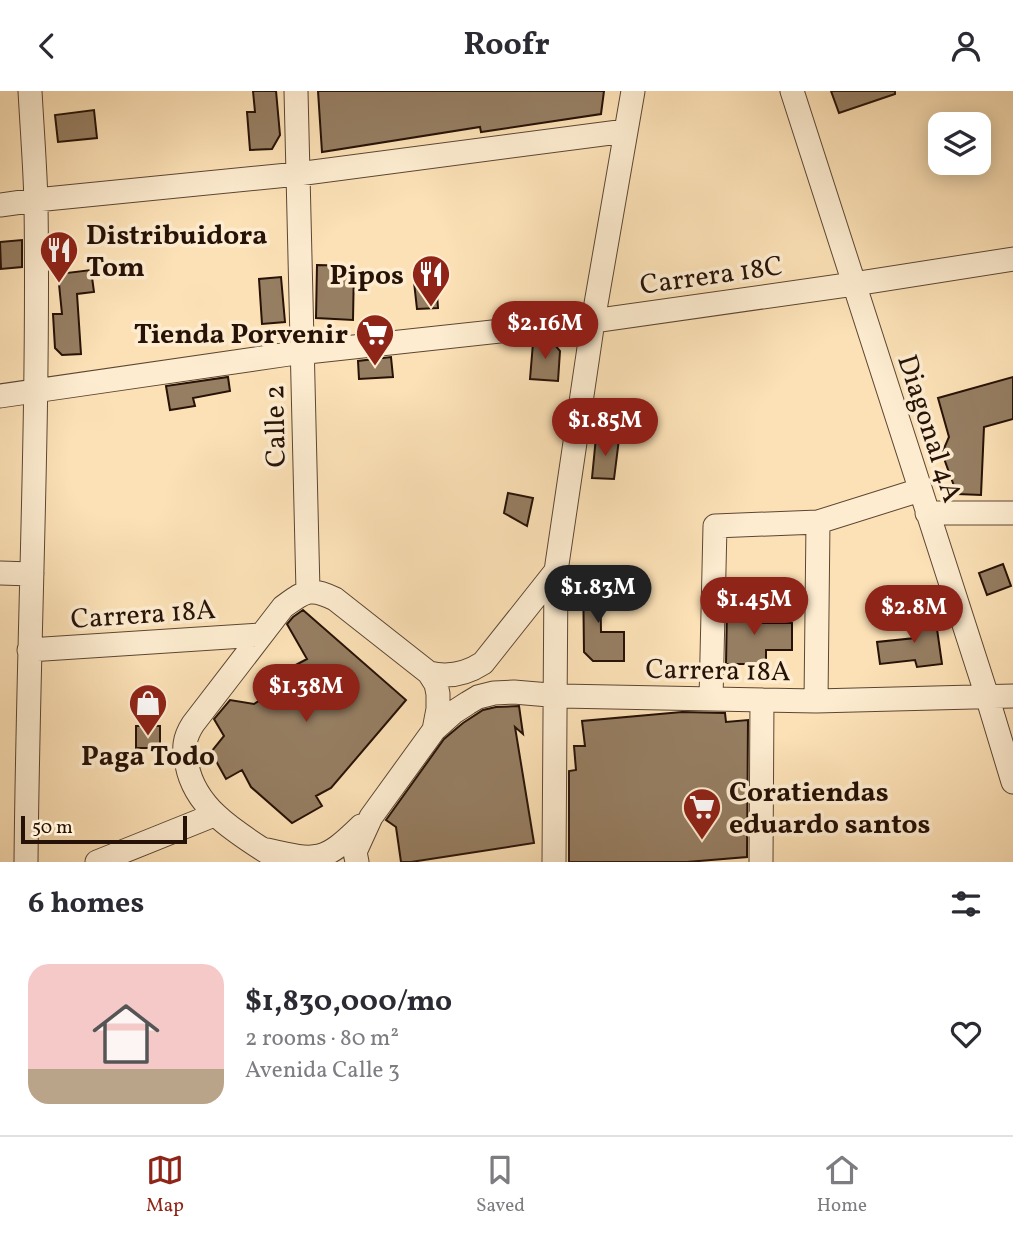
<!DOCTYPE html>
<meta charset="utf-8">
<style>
body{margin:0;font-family:Vollkorn,serif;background:#f2f2f3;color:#2b2b33;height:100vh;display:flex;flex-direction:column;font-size:26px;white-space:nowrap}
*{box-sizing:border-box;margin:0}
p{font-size:23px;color:#7c7c81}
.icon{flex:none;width:38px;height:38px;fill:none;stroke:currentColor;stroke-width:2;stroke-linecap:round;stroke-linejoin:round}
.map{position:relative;height:771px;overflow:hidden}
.details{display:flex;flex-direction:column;background:#fff;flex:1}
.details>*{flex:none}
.tools{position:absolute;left:928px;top:21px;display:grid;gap:14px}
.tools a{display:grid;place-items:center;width:63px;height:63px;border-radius:14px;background:#fff;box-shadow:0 4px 18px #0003;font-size:35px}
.scale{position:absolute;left:21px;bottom:18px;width:166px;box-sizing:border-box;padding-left:7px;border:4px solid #271207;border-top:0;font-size:19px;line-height:24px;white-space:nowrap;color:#271207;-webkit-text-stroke:5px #fdecd0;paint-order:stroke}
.price{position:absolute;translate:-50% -60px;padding:0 16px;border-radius:24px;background:#8f2418;color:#fff;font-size:23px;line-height:46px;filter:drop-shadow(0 2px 4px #0008)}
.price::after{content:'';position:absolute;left:50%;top:42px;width:21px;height:16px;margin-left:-10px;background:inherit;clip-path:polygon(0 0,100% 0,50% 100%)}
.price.active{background:#222;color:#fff}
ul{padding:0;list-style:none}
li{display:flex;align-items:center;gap:21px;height:175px;padding:0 28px}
li span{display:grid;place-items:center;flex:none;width:196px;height:140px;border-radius:21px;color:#555}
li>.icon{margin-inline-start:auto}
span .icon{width:84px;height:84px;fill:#fffc;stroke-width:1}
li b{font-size:30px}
h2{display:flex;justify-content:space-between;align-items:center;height:84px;padding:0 28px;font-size:30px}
header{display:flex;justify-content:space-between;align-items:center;height:91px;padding:0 28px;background:#fff;font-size:32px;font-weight:700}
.tabs{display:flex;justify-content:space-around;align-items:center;height:98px;border-top:2px solid #e1e1e2;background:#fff;font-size:19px;color:#7c7c81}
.tabs a{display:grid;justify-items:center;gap:4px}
.tabs .active{color:#8f2418}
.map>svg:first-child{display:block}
.building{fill:#967e62;stroke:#271207;stroke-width:2}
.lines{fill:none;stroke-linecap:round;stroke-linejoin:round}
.minor-casing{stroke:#5c4633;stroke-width:25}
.minor{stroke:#fdecd0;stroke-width:23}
.labels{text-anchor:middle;stroke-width:7;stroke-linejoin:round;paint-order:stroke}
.poi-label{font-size:28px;font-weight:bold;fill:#271207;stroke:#fdecd0;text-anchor:start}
.street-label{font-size:28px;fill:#271207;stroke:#fdecd0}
</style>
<header><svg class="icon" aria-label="back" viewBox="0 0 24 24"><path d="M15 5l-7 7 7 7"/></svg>Roofr<svg class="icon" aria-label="person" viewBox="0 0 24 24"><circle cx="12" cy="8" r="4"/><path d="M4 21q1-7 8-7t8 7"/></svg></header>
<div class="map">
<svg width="1013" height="771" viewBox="0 0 1013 771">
<rect width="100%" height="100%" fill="#fce1b6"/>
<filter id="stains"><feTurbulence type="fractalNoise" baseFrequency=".00286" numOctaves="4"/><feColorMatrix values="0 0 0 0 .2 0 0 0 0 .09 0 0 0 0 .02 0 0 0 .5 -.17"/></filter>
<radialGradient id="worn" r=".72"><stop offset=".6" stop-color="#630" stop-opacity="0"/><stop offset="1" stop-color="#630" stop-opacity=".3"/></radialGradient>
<path class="building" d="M253,0H276L280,44L272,58L250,59L247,21H255Z
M318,0H604L601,23L481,41L480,36L322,61Z
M831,0H895V3L839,22Z
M94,19L97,47L58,51L55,24Z
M22,149V176L1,178L0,151Z
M317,174L354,175L353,229L316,227Z
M91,179L94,201L77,203L81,263L62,264L55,257L53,223H62L58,183Z
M281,186L285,231L262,233L259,188Z
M436,190L438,217L417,218L414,191Z
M551,249L560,260L558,290L530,288L533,252Z
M391,266L393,286L359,288L358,270Z
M228,286L230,300L193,307L195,315L170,319L166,295Z
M1013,286V328L984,336L981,404L957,403L942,362L949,346L938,307Z
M596,346L619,348L614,388L592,387Z
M508,402L533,407L527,435L504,422Z
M1003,473L1011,495L987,504L979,482Z
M583,480H600L601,541H624V570H593L584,561Z
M727,516L759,517V532H792V559H766V573H726Z
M303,519L406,609L331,697L316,705L322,715L292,732L251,696L242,679L226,688L211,661L224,645L214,628L230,609L254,613L265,606L288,578L307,568L287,533L293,526Z
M935,524L942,573L917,576L915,569L880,573L877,551L915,547L911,528Z
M519,615L523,643L515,636L534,752L411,771H401L396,736L386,729L444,648L463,632L483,619L496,616Z
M682,621L725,622L726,631L748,629L747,766L687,771H569V680L576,679L574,655H585L582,630Z
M136,635H160V657H136Z"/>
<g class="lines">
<g class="minor-casing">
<path id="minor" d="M296,0L308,500
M792,0L987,605L1013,691
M0,114L36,109L298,83L626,40
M0,305L289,263L593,230L854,193L1013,168
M927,422H1013
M0,482L32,483
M29,559L261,544
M429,582C449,587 466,583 483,572L556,480
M711,608L715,435L818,431L920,399
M816,610L818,431
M434,639L454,621L468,612L478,606L494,602L514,601L561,605L816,610L1013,605
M267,759C318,771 324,771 361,735
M26,771C28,551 39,332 36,112C35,74 32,37 30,0
M97,771L214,724
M282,771C245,746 196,722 187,674C183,657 184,647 193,633L283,516C304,501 309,495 335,508L429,582L436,593L438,603V618L434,639L371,726L355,761L357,771
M554,771L556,480L593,230L633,0
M761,771L762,609"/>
</g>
<use href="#minor" class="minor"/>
</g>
<defs>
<g id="restaurant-pin" transform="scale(2.0125)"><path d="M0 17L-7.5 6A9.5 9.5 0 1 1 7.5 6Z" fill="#8f2418" stroke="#fdecd0"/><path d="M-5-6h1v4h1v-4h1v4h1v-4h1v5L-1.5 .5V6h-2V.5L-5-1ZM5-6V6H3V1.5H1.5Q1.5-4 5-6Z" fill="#fff"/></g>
<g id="supermarket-pin" transform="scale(2.0125)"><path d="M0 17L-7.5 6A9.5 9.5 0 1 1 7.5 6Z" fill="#8f2418" stroke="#fdecd0"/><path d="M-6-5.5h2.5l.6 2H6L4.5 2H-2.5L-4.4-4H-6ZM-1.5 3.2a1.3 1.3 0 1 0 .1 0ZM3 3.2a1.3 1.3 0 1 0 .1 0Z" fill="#fff"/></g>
<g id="shop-pin" transform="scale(2.0125)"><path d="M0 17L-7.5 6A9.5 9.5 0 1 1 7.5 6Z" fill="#8f2418" stroke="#fdecd0"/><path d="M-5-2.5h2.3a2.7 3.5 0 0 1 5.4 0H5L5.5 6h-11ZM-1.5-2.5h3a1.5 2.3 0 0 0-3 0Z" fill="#fff"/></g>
</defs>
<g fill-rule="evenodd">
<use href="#restaurant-pin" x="59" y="159"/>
<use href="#restaurant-pin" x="431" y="183"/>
<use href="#supermarket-pin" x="375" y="242"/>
<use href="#shop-pin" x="148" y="612"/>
<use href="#supermarket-pin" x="702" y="716"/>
</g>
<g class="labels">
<g class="poi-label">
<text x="86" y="153">Distribuidora<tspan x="86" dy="32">Tom</tspan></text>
<text x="404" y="193" text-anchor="end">Pipos</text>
<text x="348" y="252" text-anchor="end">Tienda Porvenir</text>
<text x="148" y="674" text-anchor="middle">Paga Todo</text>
<text x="729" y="710">Coratiendas<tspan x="729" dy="32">eduardo santos</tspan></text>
</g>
<g class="street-label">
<text transform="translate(711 183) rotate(-8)" y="10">Carrera 18C</text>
<text transform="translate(274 335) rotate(-91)" y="10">Calle 2</text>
<text transform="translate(931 337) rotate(72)" y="10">Diagonal 4A</text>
<text transform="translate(143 522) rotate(-4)" y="10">Carrera 18A</text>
<text transform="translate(718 578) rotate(1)" y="10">Carrera 18A</text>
</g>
</g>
<rect width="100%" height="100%" filter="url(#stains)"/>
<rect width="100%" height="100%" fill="url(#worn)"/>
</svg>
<div class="tools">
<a><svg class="icon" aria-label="layers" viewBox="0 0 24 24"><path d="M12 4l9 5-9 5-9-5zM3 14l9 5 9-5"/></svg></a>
</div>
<div class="scale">50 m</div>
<b class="price" style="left:545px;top:270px">$2.16M</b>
<b class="price" style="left:605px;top:367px">$1.85M</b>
<b class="price active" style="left:598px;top:534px">$1.83M</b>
<b class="price" style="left:754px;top:546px">$1.45M</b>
<b class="price" style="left:914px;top:554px">$2.8M</b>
<b class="price" style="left:306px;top:633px">$1.38M</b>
</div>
<section class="details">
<h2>6 homes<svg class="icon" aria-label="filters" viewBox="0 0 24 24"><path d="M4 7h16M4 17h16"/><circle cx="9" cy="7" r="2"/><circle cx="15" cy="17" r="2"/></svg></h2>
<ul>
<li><span style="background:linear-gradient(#f6c9c9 75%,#b9a48a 0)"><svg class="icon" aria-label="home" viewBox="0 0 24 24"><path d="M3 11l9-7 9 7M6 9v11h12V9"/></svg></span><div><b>$1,830,000/mo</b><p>2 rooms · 80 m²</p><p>Avenida Calle 3</p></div><svg class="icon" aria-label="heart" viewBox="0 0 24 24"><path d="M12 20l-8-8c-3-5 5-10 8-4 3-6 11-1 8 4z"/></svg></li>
</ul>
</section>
<nav class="tabs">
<a class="active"><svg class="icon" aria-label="map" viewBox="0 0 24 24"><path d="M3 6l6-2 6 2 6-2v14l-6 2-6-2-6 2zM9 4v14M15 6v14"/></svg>Map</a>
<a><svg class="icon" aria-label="saved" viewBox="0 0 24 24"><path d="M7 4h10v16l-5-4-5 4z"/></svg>Saved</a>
<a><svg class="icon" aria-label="home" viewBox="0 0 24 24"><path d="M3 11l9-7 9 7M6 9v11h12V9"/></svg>Home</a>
</nav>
